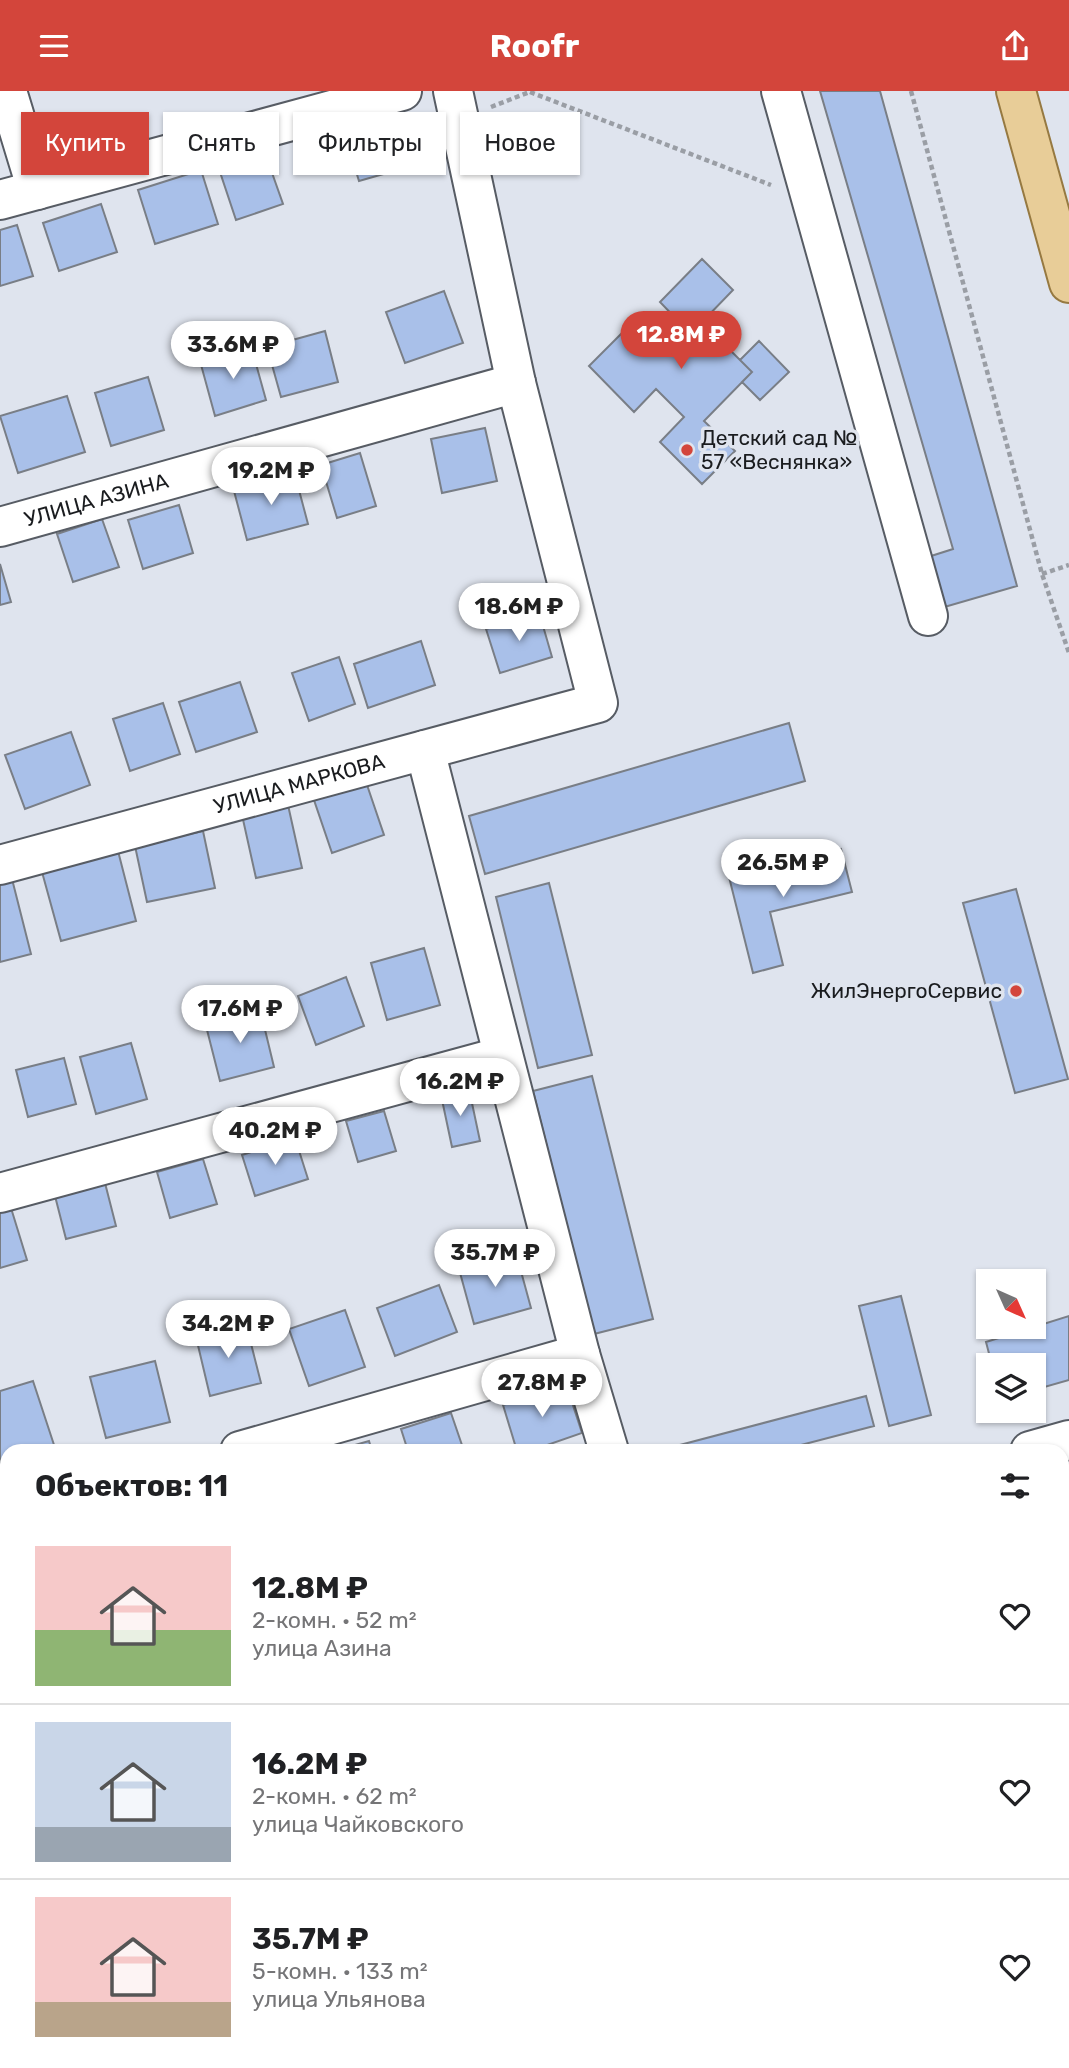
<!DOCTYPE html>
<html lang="ru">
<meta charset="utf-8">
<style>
body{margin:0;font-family:Rubik,sans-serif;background:#f2f2f2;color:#202124;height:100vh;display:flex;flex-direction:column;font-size:26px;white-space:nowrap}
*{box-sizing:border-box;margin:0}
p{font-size:23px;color:#757577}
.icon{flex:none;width:38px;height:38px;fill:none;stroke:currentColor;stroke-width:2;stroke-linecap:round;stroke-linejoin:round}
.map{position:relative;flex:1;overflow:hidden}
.sheet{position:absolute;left:0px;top:1353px;width:1069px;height:625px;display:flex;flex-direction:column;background:#fff;border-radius:21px 21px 0 0;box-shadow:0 2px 5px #0004}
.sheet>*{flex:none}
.guide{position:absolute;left:21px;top:21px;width:700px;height:63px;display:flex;gap:14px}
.needle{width:46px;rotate:135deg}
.controls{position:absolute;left:976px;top:1178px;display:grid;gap:14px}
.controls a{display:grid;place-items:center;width:70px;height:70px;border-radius:0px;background:#fff;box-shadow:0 2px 5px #0004;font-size:35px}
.price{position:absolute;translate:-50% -60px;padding:0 16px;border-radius:24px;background:#fff;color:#222;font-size:23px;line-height:46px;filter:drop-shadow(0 2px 4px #0008)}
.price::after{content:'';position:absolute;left:50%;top:42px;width:21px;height:16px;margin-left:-10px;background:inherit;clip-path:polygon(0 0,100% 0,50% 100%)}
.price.active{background:#d3453b;color:#fff}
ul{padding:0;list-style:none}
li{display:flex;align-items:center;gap:21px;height:175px;padding:0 35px}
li+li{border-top:2px solid #e0e0e0}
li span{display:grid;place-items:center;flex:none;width:196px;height:140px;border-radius:0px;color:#555}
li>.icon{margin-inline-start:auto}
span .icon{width:84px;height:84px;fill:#fffc;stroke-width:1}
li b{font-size:30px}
h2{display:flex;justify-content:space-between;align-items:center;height:84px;padding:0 35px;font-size:30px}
.pill{padding:0 24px;border-radius:0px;background:#fff;box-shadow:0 2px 5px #0004;font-size:24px;line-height:63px}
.pill.active{background:#d3453b;color:#fff}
header{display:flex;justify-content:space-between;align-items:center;height:91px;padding:0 35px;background:#d3453b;color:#fff;font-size:32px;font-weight:700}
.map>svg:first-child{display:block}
.building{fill:#a9c0e9;stroke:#797e86;stroke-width:2}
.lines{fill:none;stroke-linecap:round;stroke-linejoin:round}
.minor-casing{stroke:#575c64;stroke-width:42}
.major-casing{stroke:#967941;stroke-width:42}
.path{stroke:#9a9ea5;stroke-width:4.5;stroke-dasharray:5 3.5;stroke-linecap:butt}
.minor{stroke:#fff;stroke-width:38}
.major{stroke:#e8cd98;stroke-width:38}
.poi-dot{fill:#d3453b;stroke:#dfe4ee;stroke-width:2.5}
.labels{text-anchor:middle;stroke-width:7;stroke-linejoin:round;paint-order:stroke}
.poi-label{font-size:21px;fill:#1a1c1f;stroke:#dfe4ee;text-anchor:start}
.street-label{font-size:21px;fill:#1a1c1f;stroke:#dfe4ee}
</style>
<header><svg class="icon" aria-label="menu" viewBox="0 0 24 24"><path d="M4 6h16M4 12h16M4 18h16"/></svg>Roofr<svg class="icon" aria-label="share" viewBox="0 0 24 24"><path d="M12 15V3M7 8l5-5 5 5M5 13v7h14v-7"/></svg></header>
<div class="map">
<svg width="1069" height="1977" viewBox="0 0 1069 1977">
<rect width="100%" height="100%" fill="#dfe4ee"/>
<path class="building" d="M820,0H880L1017,495L941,517L928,466L953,458Z
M393,24L408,76L359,90L343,38Z
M265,62L283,113L236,129L219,78Z
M201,79L218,133L155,153L138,99Z
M101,113L117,161L59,180L43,132Z
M17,134L33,185L0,195V139Z
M702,168L733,199L702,231L752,281L704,330L735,360L702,393L660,351L684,326L656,298L634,321L589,275L631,233L658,260L683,235L660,211Z
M444,200L463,252L405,272L386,221Z
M325,240L338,291L281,306L267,256Z
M759,250L789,281L760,309L742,291L752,281L740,269Z
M251,255L266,309L215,325L200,270Z
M148,286L164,339L111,355L95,302Z
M67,305L85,361L18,382L0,325Z
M485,337L497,390L442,402L431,348Z
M360,362L376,415L337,427L321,374Z
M295,384L308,433L247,449L234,400Z
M179,414L193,462L143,478L128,429Z
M102,428L119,476L73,491L57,443Z
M0,473L11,511L0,514Z
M539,521L552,566L500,582L486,538Z
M421,550L435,594L368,617L354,573Z
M339,566L355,613L309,630L292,582Z
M240,591L257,641L196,661L179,611Z
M163,612L180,663L130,680L113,628Z
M789,632L805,690L485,783L469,725Z
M71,641L90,694L25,718L5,664Z
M366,691L384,744L332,762L314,709Z
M288,714L302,777L256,787L242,724Z
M203,740L215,797L147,811L135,755Z
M841,758L852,801L770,821L783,874L753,882L729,786Z
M118,760L136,830L61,850L42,781Z
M12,788L31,863L0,871V791Z
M549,792L592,964L538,977L496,806Z
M1016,798L1068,988L1015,1002L963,812Z
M424,857L440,914L387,929L371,872Z
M346,886L364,935L316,954L298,905Z
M260,918L274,976L220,990L205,931Z
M131,952L147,1008L96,1023L80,966Z
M64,967L76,1013L28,1026L16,979Z
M592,985L653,1228L594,1243L533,1000Z
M469,998L480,1050L452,1056L441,1004Z
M384,1020L396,1060L358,1071L346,1030Z
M295,1047L308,1088L255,1105L242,1064Z
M203,1068L217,1113L170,1127L157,1081Z
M105,1092L116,1135L66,1148L55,1105Z
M11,1117L27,1169L0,1177V1120Z
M516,1162L531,1217L474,1233L459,1178Z
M439,1194L457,1241L395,1265L377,1217Z
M901,1205L931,1324L889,1335L859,1215Z
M345,1219L365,1276L309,1295L289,1238Z
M1069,1225V1289L1034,1299V1274H992L986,1251Z
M246,1233L261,1292L210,1305L196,1246Z
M155,1270L170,1331L106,1347L90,1286Z
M33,1290L56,1360H7V1379L4,1380L0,1369V1300Z
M566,1293L582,1342L530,1360H517L503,1314Z
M866,1305L874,1335L778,1360H657Z
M451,1322L464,1360H408L401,1338Z
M369,1350L372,1360H334Z
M0,1453L7,1473V1503L0,1506Z
M1069,1776V1975L1062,1952V1778Z
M102,1970H240L216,1977H104Z"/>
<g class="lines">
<g class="minor-casing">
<g id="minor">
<path d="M7,0L37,99"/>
<path d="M781,0L928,525"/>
<path d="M0,109L402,0"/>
<path id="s1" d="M0,436L516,292"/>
<path d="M425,659L580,1263L609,1360"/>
<path id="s2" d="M0,774L598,612L516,292L453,0"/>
<path d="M0,1102L503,965"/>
<path d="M240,1360L580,1263"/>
<path d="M1030,1360L1069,1349"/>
<path d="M0,1428L7,1426"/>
<path d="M0,1774L7,1771"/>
<path d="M426,1977L451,1970"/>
</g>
</g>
<g class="major-casing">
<path id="major" d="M1016,0L1069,192"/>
</g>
<path class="path" d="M911,0L1042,483L1069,562
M530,1L771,94
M491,16L532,0
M1042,483L1069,474
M1062,1735L1069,1733
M650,1970L652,1977
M1043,1970L1045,1977"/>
<use href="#minor" class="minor"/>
<use href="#major" class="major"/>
</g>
<g class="poi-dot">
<circle cx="687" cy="359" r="7"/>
<circle cx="1016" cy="900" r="7"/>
</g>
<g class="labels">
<g class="poi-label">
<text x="701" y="354">Детский сад №<tspan x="701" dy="24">57 «Веснянка»</tspan></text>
<text x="1002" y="907" text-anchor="end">ЖилЭнергоСервис</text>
</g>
<g class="street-label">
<text dy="7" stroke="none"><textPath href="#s1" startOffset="100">УЛИЦА АЗИНА</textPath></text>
<text dy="7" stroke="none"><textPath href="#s2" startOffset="310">УЛИЦА МАРКОВА</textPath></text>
</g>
</g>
</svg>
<div class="controls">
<a><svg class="needle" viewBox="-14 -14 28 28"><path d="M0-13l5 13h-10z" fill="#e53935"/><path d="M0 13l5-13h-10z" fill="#757577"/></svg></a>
<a><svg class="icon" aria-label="layers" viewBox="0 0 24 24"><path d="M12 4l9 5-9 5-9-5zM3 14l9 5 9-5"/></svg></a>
</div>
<b class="price active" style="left:681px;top:280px">12.8M ₽</b>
<b class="price" style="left:233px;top:290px">33.6M ₽</b>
<b class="price" style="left:271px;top:416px">19.2M ₽</b>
<b class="price" style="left:519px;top:552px">18.6M ₽</b>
<b class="price" style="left:783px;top:808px">26.5M ₽</b>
<b class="price" style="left:240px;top:954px">17.6M ₽</b>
<b class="price" style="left:460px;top:1027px">16.2M ₽</b>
<b class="price" style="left:275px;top:1076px">40.2M ₽</b>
<b class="price" style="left:495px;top:1198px">35.7M ₽</b>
<b class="price" style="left:228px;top:1269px">34.2M ₽</b>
<b class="price" style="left:542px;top:1328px">27.8M ₽</b>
<div class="guide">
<a class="pill active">Купить</a>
<a class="pill">Снять</a>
<a class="pill">Фильтры</a>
<a class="pill">Новое</a>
</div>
<section class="sheet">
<h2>Объектов: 11<svg class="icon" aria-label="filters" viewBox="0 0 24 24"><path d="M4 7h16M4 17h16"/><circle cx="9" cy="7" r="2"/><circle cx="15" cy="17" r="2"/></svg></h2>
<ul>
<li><span style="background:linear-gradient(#f6c9c9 60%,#8fb573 0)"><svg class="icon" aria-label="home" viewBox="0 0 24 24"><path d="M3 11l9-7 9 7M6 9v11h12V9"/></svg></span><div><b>12.8M ₽</b><p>2-комн. · 52 m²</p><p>улица Азина</p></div><svg class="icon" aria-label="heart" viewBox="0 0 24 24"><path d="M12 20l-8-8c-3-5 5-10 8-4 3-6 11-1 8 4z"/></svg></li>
<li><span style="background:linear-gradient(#c9d6e8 75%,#9aa5b1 0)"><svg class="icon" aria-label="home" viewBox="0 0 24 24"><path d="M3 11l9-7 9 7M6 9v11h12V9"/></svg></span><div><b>16.2M ₽</b><p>2-комн. · 62 m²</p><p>улица Чайковского</p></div><svg class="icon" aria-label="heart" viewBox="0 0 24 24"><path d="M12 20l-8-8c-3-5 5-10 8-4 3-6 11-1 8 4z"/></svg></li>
<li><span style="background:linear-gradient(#f6c9c9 75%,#b9a48a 0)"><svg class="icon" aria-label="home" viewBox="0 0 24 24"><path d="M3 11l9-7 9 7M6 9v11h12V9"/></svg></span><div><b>35.7M ₽</b><p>5-комн. · 133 m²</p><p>улица Ульянова</p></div><svg class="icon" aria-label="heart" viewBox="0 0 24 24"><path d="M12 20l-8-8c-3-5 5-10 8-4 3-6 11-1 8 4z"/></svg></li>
</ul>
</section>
</div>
